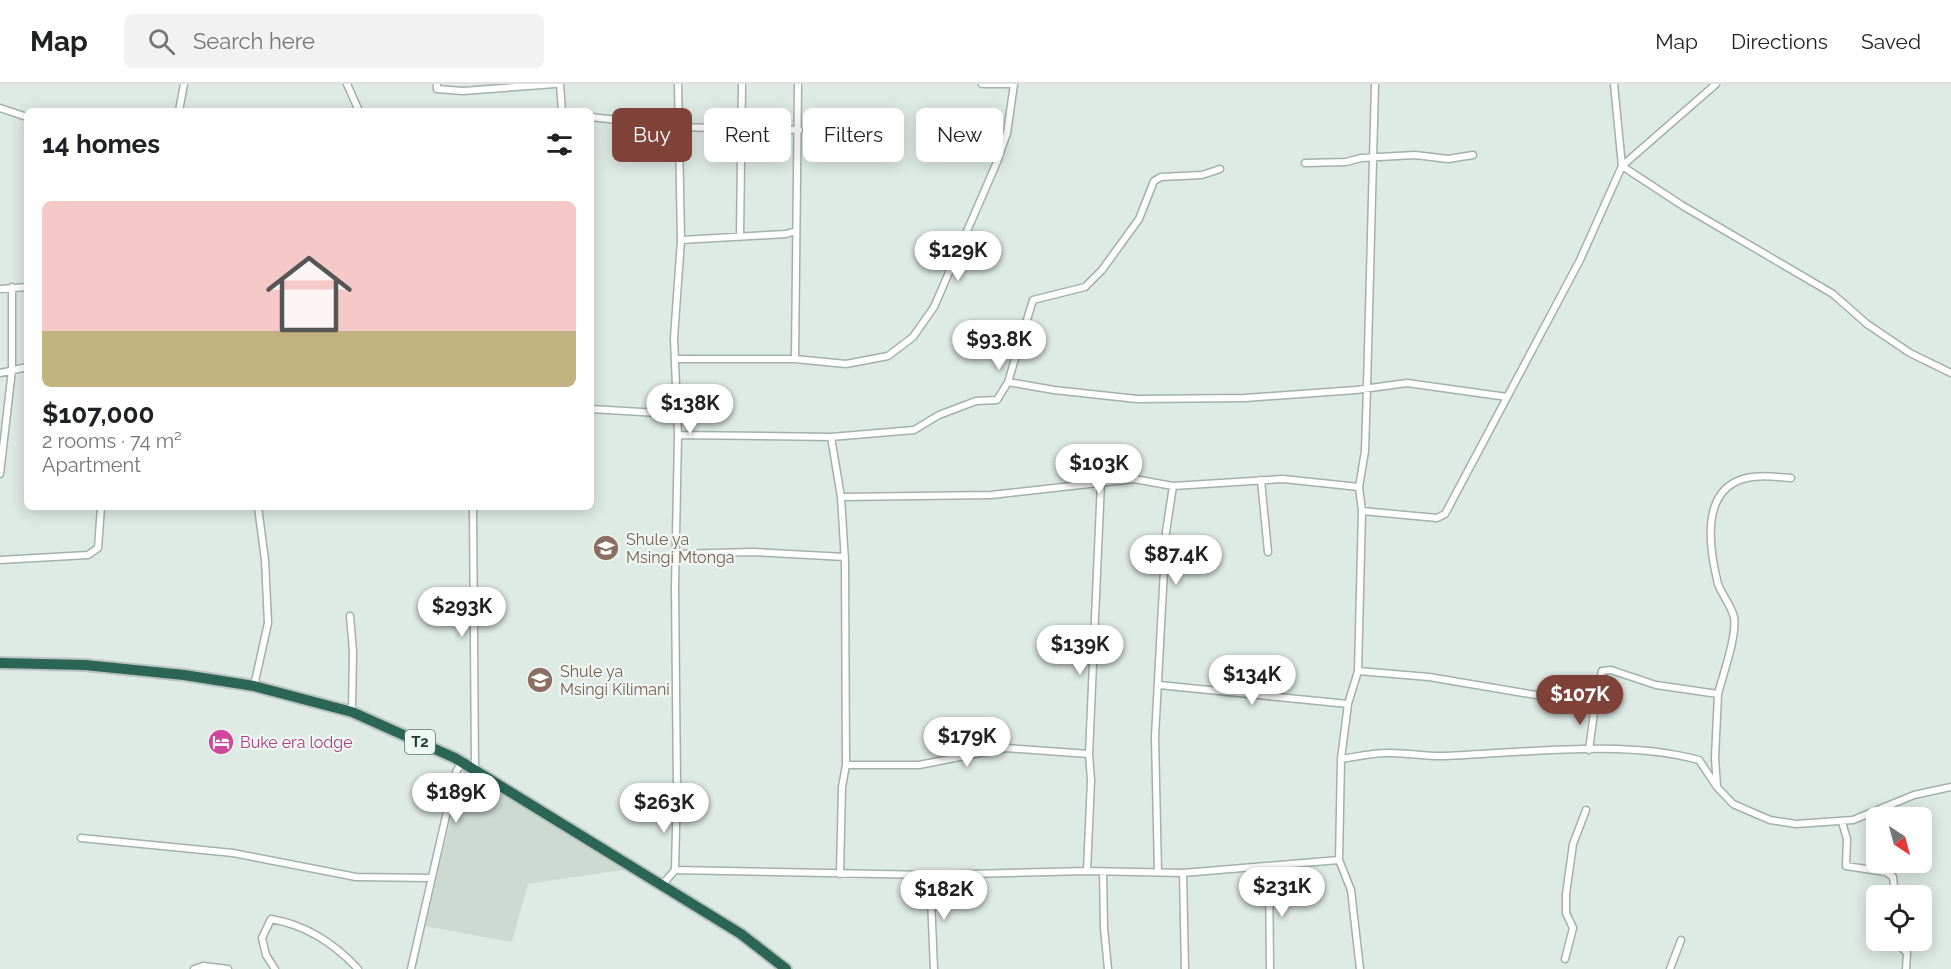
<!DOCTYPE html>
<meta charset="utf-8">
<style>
body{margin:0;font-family:Raleway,sans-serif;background:#f2f2f2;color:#202124;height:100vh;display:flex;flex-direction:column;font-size:22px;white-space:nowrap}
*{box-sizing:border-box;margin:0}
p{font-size:20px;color:#757577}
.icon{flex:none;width:33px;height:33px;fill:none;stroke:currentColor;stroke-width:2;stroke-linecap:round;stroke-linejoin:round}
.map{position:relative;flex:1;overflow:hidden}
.drawer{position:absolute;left:24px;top:24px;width:570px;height:402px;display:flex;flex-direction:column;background:#fff;border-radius:9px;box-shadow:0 3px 15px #0003}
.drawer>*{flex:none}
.hud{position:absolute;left:612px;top:24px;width:570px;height:54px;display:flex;gap:12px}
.needle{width:39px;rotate:144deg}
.controls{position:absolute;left:1866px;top:723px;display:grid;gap:12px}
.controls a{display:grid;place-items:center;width:66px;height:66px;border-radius:9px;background:#fff;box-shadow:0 3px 15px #0003;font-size:30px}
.price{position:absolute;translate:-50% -51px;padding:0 14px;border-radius:21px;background:#fff;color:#222;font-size:20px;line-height:39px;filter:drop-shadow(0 2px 3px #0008)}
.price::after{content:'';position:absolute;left:50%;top:36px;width:18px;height:14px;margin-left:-9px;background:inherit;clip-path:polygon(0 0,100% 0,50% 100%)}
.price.active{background:#7f4239;color:#fff}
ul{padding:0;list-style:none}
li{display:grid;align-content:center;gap:12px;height:318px;padding:0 18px}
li+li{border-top:2px solid #e0e0e0}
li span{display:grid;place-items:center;height:186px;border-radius:9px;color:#555}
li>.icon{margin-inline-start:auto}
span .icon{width:108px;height:108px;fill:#fffc;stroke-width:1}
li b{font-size:26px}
h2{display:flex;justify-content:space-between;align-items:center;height:72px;padding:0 18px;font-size:26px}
.chip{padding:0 21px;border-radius:9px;background:#fff;box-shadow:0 3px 15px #0003;font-size:21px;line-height:54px}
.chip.active{background:#7f4239;color:#fff}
header{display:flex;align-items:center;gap:36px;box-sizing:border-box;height:84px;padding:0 30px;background:#fff;border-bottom:2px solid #e0e0e0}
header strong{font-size:28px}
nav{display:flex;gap:33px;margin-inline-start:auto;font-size:21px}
.search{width:420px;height:54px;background:#f2f2f2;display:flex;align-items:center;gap:15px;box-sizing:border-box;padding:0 21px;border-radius:9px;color:#757577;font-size:22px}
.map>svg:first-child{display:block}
.built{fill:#cddad2}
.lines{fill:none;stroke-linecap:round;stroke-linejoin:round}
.street-casing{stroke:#a1b2aa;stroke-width:9}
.highway-casing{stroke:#bcc4c1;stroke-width:14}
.street{stroke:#fff;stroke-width:6}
.highway{stroke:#2b6654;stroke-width:10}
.labels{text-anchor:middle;stroke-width:4.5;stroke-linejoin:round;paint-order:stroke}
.shield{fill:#eff7f2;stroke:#5d736a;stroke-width:1.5}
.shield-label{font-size:15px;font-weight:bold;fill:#1f3a30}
.education-label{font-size:16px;fill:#785e54;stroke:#eff7f2;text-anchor:start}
.hotel-label{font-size:16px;fill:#b23c85;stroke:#eff7f2;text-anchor:start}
</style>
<header>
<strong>Map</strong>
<div class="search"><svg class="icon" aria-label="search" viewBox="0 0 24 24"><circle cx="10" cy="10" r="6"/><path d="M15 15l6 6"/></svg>Search here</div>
<nav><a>Map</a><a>Directions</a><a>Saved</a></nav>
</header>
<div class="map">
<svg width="1951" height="885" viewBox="0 0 1951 885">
<rect width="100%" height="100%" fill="#deeae4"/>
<path class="built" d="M464,683L629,785L528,800L512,858L424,842Z"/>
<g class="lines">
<g class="street-casing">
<path id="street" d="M347,0L359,27
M437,0V5L463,7L555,0
M560,0L562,27
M982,0H1013
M1614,0L1622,82L1683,122L1833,210L1867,240L1910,269L1951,289
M0,24L27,33
M179,27L184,0
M591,33L678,43L799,46
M1305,79L1346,78L1361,74L1415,71L1448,75L1473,71
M740,153L742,0
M681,156L786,150L796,147
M0,205L27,203
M677,275H795L846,280L888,272L913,253L934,223L997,78L1007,49L1014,0
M795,275L798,0
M0,289L27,283
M1008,298L1054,306L1137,315L1245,314L1356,306L1407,299L1507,313
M591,325L675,330
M678,351L831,353L914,346L939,331L976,317L997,316L1008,298L1033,216L1085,203L1102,186L1139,135L1154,97L1161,93L1202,91L1220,85
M831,353L841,413L845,478L846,681L842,703L840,790
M0,390L12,286V203
M1261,396L1268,468
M841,413L991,411L1134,395L1173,402L1283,395L1359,403
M473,423L475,686
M1362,427L1437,434L1445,430L1580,176L1622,82L1716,0
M676,470L753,468L845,473
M0,476L88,471L98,464L101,423
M350,532L353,567L352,628
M1358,587L1429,593L1595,621L1602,587L1611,586L1656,601L1718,610L1715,674L1717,702
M1159,601L1348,620
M254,602L268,539L265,476L258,423
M1718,610C1723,590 1737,553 1734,533C1731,521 1722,511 1718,500C1710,468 1700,411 1740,396C1754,390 1776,393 1791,394
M1589,666L1595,621
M1341,675C1356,673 1371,669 1386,669C1406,668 1426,673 1445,672C1524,669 1624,655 1699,676L1717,703L1733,720L1770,736L1796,740L1853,736L1914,711L1951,703
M846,681H919L1006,664L1089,670
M1842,738L1847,755L1846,782L1886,788L1893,793L1895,812
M81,754L233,769L356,793L431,794
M1269,783L1270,885
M675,786L930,791L1087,787L1183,789L1339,776
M1087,787L1091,696L1089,670L1101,398
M1103,788L1104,844L1108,885
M1158,788L1155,653L1166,448L1173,402
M1183,789L1185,885
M930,791L934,885
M662,801L675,786L677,702L675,503L678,351L674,254L681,156L678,0
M1894,856L1907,869L1906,885
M1565,875L1573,844L1566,829V810L1573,760L1586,726
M194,885L203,882L228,885
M275,885L266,871L262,854L271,835C307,841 334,859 358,885
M411,885L456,688L462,678
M1360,885L1351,806L1339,776L1341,675L1348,620L1358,587L1362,427L1359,403L1365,367L1367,303L1375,0
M1670,885L1681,856"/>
</g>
<g class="highway-casing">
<path id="highway" d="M0,579L85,581L184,591L254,602L352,628L455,674L741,850L786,885"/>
</g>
<use href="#street" class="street"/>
<use href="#highway" class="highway"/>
</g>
<defs>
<g id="school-disc" transform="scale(1.35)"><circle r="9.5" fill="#8d6e63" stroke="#eff7f2"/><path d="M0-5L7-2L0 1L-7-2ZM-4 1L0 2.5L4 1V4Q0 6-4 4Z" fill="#fff"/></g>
<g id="hotel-disc" transform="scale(1.35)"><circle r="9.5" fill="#d1479c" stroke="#eff7f2"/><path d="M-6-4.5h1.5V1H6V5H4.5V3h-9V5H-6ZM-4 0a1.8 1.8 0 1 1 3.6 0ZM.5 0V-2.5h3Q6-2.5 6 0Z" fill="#fff"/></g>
</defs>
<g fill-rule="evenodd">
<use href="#school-disc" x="606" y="464"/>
<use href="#school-disc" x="540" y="596"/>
<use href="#hotel-disc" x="221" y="658"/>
</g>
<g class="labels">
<rect class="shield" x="405" y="646" width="30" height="24" rx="4.5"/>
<g class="shield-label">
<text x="420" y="663">T2</text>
</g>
<g class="education-label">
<text x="626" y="461">Shule ya<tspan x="626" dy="18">Msingi Mtonga</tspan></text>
<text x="560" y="593">Shule ya<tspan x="560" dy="18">Msingi Kilimani</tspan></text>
</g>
<g class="hotel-label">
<text x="240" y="664">Buke era lodge</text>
</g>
</g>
</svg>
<div class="controls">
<a><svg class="needle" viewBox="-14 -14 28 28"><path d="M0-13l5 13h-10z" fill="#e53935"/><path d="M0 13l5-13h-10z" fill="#757577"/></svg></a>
<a><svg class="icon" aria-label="locate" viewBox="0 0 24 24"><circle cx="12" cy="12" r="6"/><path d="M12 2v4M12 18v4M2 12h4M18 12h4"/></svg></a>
</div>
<b class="price" style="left:958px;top:198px">$129K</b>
<b class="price" style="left:999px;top:287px">$93.8K</b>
<b class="price" style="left:690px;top:351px">$138K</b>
<b class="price" style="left:1099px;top:411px">$103K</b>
<b class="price" style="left:1176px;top:502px">$87.4K</b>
<b class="price" style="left:462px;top:554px">$293K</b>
<b class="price" style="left:1080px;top:592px">$139K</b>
<b class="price" style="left:1252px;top:622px">$134K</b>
<b class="price active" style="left:1580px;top:642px">$107K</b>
<b class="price" style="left:967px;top:684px">$179K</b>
<b class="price" style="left:456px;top:740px">$189K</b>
<b class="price" style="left:664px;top:750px">$263K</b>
<b class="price" style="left:1282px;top:834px">$231K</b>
<b class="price" style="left:944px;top:837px">$182K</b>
<div class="hud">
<a class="chip active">Buy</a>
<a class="chip">Rent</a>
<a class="chip">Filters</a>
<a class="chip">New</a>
</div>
<section class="drawer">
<h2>14 homes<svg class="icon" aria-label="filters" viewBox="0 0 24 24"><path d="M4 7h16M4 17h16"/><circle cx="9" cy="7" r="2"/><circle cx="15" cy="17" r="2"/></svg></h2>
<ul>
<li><span style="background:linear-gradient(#f6c9c9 70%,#c2b280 0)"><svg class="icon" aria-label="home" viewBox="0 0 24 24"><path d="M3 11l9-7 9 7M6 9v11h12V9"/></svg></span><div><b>$107,000</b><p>2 rooms · 74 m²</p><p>Apartment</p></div></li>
</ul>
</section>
</div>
